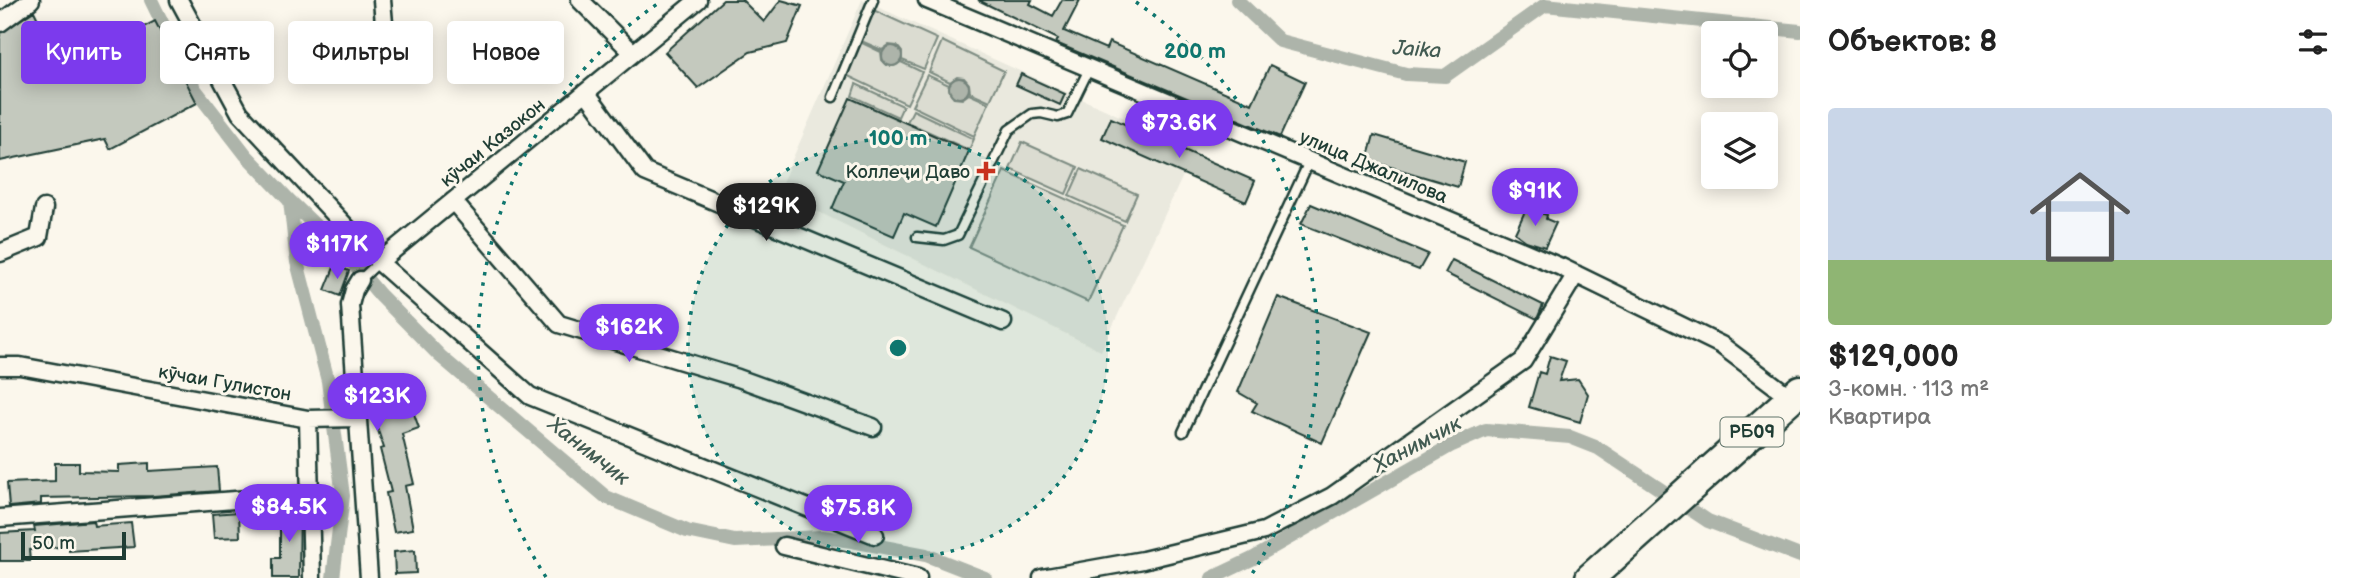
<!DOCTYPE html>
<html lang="ru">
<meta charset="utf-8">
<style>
body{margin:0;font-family:"Balsamiq Sans",sans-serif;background:#f2f2f2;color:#222;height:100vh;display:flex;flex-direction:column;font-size:26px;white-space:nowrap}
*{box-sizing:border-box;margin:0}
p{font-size:23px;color:#767676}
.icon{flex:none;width:38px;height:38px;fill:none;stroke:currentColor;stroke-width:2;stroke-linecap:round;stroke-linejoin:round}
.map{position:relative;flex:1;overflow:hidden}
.side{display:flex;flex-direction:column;background:#fff;width:560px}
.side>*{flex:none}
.top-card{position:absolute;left:21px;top:21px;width:665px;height:63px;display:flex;gap:14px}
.controls{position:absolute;left:1701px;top:21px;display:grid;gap:14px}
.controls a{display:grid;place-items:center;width:77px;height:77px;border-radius:7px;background:#fff;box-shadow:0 4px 18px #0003;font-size:35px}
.scale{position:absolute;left:21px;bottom:18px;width:105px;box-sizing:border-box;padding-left:7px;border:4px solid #1f3d34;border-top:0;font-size:19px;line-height:24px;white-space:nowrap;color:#1f3d34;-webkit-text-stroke:5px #fbf7ec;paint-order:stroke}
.price{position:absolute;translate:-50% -60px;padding:0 16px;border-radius:24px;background:#7c3aed;color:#fff;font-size:23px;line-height:46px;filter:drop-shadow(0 2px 4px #0008)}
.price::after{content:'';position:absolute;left:50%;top:42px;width:21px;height:16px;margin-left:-10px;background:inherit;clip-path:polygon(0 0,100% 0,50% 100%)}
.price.selected{background:#222;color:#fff}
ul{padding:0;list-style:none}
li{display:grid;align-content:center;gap:14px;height:371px;padding:0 28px}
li+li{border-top:2px solid #e0e0e0}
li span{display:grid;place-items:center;height:217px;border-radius:7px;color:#555}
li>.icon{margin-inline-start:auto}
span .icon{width:126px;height:126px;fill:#fffc;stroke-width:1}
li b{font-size:30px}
h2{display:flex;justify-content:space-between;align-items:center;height:84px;padding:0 28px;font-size:30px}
.pill{padding:0 24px;border-radius:7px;background:#fff;box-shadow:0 4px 18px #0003;font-size:24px;line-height:63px}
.pill.selected{background:#7c3aed;color:#fff}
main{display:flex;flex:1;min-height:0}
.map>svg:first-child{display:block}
.built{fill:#eae9de}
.green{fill:#dbdcd1;stroke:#7d8c82;stroke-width:2}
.water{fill:#adb4aa;stroke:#74847b;stroke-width:2}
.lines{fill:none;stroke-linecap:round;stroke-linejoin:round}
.canal{stroke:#adb4aa;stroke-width:14}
.building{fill:#c4c9be;stroke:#1f3d34;stroke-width:2}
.lane-casing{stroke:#1f3d34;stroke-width:13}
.street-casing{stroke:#1f3d34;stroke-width:21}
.highway-casing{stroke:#1f3d34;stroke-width:33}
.lane{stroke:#fbf7ec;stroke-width:8}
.street{stroke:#fbf7ec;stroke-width:16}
.highway{stroke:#fbf7ec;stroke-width:28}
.ring{fill:none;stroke:#0f766e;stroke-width:3.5;stroke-dasharray:3.5 7}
.poi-dot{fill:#c8321e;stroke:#fbf7ec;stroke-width:2.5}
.labels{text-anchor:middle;stroke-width:6;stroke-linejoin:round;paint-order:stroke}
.shield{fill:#fbf7ec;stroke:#61756b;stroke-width:2}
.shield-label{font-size:18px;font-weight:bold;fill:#1f3d34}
.street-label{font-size:19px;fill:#1f3d34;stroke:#fbf7ec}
.poi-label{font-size:19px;fill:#1f3d34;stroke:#fbf7ec;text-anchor:end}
.water-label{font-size:21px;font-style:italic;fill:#425b52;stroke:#fbf7ec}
.centre{fill:#0f766e;stroke:#fbf7ec;stroke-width:3.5}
.ring-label{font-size:21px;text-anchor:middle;font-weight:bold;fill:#0f766e;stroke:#fbf7ec;stroke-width:6;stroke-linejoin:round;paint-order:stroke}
</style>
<main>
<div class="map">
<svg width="1800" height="578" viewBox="0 0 1800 578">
<rect width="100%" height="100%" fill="#fbf7ec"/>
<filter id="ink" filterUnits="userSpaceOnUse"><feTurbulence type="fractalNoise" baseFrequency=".0143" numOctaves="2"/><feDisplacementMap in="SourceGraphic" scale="14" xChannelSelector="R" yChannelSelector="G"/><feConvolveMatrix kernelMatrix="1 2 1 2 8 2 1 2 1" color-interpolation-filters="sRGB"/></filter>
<g filter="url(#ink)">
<path class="built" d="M862,0L1195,150L1101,351L778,192Z"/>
<path class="green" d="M871,9L937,39L924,69L902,60V52L897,46L889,45L882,50L859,40Z
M858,41L881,52L882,60L887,65L894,66L901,62L922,72L907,104L844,74Z
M942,41L1004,71L990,101L970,92L969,84L964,78L957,77L950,82L929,72Z
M927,75L949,85L954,98L962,99L969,94L989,103L974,136L912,106Z
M856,84L903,106L898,117L852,96Z
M913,110L974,139L969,150L907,122Z
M1022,142L1078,167L1066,194L1010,169Z
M1081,169L1137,194L1125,221L1069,196Z
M1004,171L1123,225L1088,302L969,247Z"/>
<path class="water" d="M882 56a10 10 0 1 1 20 0a10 10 0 1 1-20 0Z
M949 88a10 10 0 1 1 20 0a10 10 0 1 1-20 0Z"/>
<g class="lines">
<path class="canal" d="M151,0L194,88L246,155L290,201L297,262L328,381L343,496L333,578
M1237,0L1280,41L1406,74L1445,76L1545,5L1800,31
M290,201L350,259L379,294L440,356L606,497L687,531L735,541L822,537L852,541L926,555L985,578
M1212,578L1252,559L1452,445L1486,430L1570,437L1598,448L1708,521L1800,556"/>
</g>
<path class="building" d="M723,0H742L764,22L781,0L802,6L787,43L750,52L698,88L665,52Z
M978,0H1032L1030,4L1053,16L1062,0H1080L1064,31L1106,49L1109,42L1252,104L1270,65L1305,82L1280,137L1056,43L1058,39Z
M34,11L62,69L155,21L197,103L110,149L105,139L0,161V33Z
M1021,74L1065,94L1060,105L1016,85Z
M850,98L969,151L936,227L904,213L894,236L832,209L844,181L818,170Z
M1111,118L1255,181L1246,202L1102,138Z
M1374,135L1465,162L1458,187L1367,160Z
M1311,204L1428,254L1419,270L1301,224Z
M1526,209L1547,215L1546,219L1556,223L1545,247L1526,241L1515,233Z
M1452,260L1543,305L1537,319L1445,273Z
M335,265L349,271L340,296L325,290Z
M1278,297L1371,332L1322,443L1252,411L1257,403L1238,392Z
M1550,356L1566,361L1559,381L1578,379L1588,394L1580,422L1529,407L1539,372L1545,374Z
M409,400L419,428L402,434L414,484L405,486L413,529L394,532L386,493L391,492L380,449L384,448L372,413Z
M55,463H79V471L119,472V465L149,463V471L217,467L219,491L153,496L41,498V504L9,507L7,483L55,481Z
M300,505L299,578H273V558H280V507Z
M239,512L240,537L214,538L212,514Z
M93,521L94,526L131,523L134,547L69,551V546L29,550L30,561H0V533L35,531L34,526Z
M415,550L416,573L395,574L394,552Z"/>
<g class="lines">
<g class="lane-casing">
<path id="lane" d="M833,97L873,0
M917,237L944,240L958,235L1009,130L1032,114L1041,113L1058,117L1067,114L1089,69
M360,280L379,262
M1183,432L1309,162"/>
</g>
<g class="street-casing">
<path id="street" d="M179,0L240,113L379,262L530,396L875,535
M382,0L386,47
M580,0L633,53
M927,0L1561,267L1721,345L1790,397
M0,23L31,0
M586,92L645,172L1003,322
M453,201L559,324L738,378L873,427
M0,253L39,237L44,208
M379,262L698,0
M360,280L354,290L350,305L369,578
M0,366H20L308,419L312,578
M308,419L358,418
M0,518L312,494
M784,546L918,578
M1042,578L1143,560L1264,531L1332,496L1523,361L1576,274"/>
</g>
<g class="highway-casing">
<path id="highway" d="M1590,578L1800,390"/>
</g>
<use href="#lane" class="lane"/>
<use href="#street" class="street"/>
<use href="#highway" class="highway"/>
</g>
</g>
<circle cx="898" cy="348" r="210" fill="#0f766e" fill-opacity=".12"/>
<g class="ring">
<circle cx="898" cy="348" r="210"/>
<path d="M546 577A420 420 0 0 1 660 2M1136 2A420 420 0 0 1 1250 577"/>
</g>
<path class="poi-dot" d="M982.5 160.5h7v7h7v7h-7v7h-7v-7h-7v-7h7z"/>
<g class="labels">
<rect class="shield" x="1720.5" y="417.5" width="63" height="29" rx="5"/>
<g class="shield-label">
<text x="1752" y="438">РБ09</text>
</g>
<g class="street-label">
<text transform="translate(492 142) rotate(-39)" y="7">кӯчаи Казокон</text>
<text transform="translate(1374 166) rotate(23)" y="7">улица Джалилова</text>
<text transform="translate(225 382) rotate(10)" y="7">кӯчаи Гулистон</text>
</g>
<g class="poi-label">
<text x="970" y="178">Коллеҷи Даво</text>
</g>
<g class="water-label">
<text transform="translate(1417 49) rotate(4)" y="7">Jaika</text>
<text transform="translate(1417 444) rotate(-28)" y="7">Ханимчик</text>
<text transform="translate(589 451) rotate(38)" y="7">Ханимчик</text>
</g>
</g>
<circle cx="898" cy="348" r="10" class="centre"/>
<g class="ring-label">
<text x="1195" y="58">200 m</text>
<text x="898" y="145">100 m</text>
</g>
</svg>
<div class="controls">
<a><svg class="icon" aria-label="locate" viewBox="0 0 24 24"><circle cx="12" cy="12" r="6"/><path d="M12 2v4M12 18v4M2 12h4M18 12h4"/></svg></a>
<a><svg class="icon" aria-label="layers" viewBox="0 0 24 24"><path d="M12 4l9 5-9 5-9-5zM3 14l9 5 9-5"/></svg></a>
</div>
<div class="scale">50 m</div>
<b class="price" style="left:1179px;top:160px">$73.6K</b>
<b class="price" style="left:1535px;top:228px">$91K</b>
<b class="price selected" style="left:766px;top:243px">$129K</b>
<b class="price" style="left:337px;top:281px">$117K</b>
<b class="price" style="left:629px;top:364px">$162K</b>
<b class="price" style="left:377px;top:433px">$123K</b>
<b class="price" style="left:289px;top:544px">$84.5K</b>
<b class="price" style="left:858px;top:545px">$75.8K</b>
<div class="top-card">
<a class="pill selected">Купить</a>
<a class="pill">Снять</a>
<a class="pill">Фильтры</a>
<a class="pill">Новое</a>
</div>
</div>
<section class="side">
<h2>Объектов: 8<svg class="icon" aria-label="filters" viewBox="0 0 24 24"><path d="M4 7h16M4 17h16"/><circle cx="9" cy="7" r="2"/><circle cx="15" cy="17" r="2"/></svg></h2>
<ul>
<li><span style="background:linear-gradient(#c9d6e8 70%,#8fb573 0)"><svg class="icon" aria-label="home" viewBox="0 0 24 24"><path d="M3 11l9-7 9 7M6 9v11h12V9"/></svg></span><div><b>$129,000</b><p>3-комн. · 113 m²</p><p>Квартира</p></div></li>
</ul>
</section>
</main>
